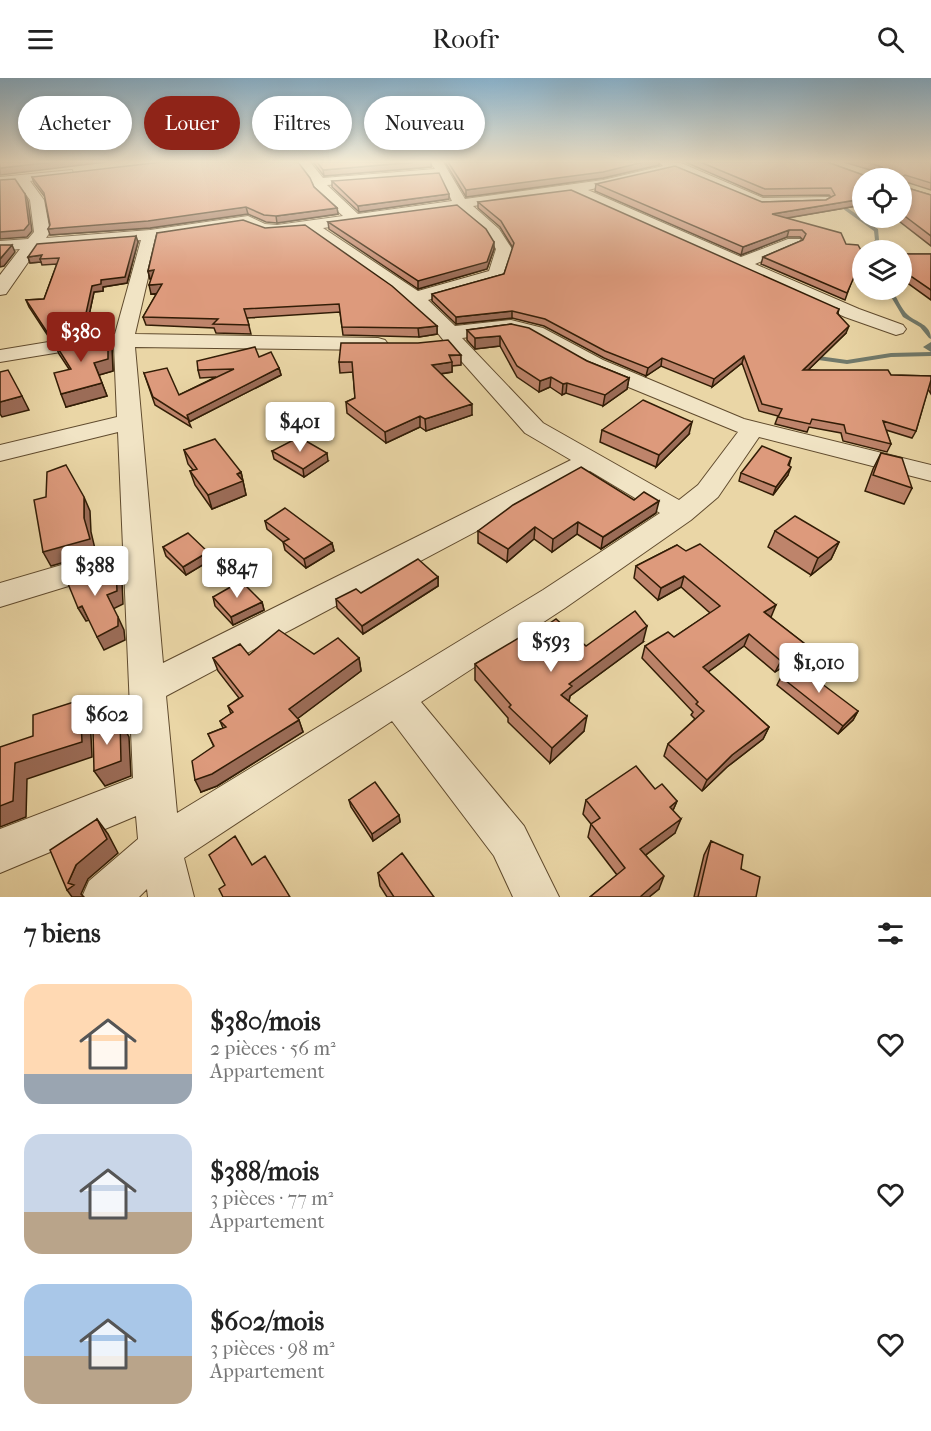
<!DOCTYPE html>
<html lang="fr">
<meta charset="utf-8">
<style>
body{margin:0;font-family:"IM FELL French Canon",serif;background:#f2f2f2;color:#222;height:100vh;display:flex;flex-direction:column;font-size:22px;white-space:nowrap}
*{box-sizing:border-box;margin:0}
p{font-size:20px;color:#767676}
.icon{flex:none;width:33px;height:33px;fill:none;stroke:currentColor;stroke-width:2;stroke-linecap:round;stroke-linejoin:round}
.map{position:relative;height:819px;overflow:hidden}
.side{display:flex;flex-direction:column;background:#fff;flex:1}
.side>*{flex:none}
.top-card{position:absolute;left:18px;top:18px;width:600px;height:54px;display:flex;gap:12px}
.controls{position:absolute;left:852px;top:90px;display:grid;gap:12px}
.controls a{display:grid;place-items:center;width:60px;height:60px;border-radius:50%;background:#fff;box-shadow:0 3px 9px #0003;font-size:30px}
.price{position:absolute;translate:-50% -51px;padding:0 14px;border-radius:6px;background:#fff;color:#222;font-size:20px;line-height:39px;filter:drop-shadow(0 2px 3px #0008)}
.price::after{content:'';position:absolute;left:50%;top:36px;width:18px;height:14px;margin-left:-9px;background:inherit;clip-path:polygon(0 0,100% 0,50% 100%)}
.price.on{background:#8f2418;color:#fff}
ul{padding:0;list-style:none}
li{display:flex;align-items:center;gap:18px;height:150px;padding:0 24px}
li span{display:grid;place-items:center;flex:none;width:168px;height:120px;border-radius:18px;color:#555}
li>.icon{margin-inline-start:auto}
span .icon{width:72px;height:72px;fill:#fffc;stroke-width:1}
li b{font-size:26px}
h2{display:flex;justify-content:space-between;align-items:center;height:72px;padding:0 24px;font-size:26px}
.tag{padding:0 21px;border-radius:27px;background:#fff;box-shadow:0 3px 9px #0003;font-size:21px;line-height:54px}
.tag.on{background:#8f2418;color:#fff}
header{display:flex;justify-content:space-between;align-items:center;height:78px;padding:0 24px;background:#fff;font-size:27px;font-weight:600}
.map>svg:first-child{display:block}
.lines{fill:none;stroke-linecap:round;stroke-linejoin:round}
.stream{fill:#70796b;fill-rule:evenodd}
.minor-casing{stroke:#604b2e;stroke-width:2}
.minor{fill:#f1e4c5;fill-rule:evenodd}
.wall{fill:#be846b;stroke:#321d06;stroke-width:1.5}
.shaded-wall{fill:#9b6c57;stroke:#321d06;stroke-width:1.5}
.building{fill:#dd9a7c;stroke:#321d06;stroke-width:1.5}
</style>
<header><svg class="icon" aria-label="menu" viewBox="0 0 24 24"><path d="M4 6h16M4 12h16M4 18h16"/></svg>Roofr<svg class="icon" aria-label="search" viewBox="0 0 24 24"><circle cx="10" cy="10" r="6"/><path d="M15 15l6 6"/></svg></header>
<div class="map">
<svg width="931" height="819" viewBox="0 0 931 819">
<rect width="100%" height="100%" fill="#ead6a6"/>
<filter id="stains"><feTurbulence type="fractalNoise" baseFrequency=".00333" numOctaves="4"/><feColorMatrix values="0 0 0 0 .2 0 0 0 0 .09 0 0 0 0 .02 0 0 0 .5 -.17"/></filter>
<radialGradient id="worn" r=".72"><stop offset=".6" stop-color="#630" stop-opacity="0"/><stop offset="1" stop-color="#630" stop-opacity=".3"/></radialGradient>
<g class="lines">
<path class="stream" d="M818,111H820L878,151L879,162L871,172H867L875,162L874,153L818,113Z
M887,212H892C897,219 901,231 908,237C917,245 931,246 931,261L929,260L920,249L903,239Z
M931,264V274L923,269Z
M931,274V278L891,279L847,286L811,281L808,279L811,277L847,282L891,275Z"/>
<g class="minor-casing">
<path id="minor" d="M297,84H310L323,100L435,91L430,84H443L465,121L603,102L663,88L659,84L681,85L763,120L829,119L831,122L829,125L824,126L761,128L674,92L588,112L741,179L788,161H800L802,164L800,167L755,186L859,231L903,247L906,251L903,255L896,257L845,239L571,115L473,128L499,151L512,171L503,200L428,222L455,248L511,242L543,250L603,282L744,341L931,387V403L759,359L718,419L691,442L565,530L421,624L524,748L559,819H513L494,778L392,643L184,780L194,819H148L147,811L139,819H82L89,803L138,761L136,738L0,795V751L133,700L124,491L0,529V505L123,469L118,354L0,383V367L117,339L114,268H97L0,284V272L97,256H115L141,162L38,170L6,216L0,217V197L20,171L0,173V163L28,161L34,154L30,122L18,105L0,107V99L72,92L73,95L72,98L30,103L44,122L50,154L46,160L150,152L248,138L265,146L277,147L343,138L316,114L313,105ZM440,98L452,123L358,136L327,107ZM458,131L488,157L496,171L489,193L418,213L323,150ZM245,147C262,161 287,155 307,152C355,190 411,216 447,267L525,355L571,382L163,585L135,269L378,272L385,270L388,266L385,262L378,260L135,256L157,161ZM511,254L529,258L587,292L738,354L698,407L679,422L543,345L462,260ZM590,393L660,435L543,512L177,735L166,618Z"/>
</g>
<use href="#minor" class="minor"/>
</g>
<path class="wall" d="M313,84H431V89L324,98Z
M445,84H659V87L603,100L466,119Z
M685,84H827L863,97L880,95L844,84H931V112L903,103L904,109L931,117V168L895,140H902V100H862V127L786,140L862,174L845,222L761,186L763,179L803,162L800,159H787L741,177L595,113L596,106L762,124L826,122L831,119L829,117L763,118Z
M32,99L314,109L337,130L338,136L277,145L266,144L248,136L150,150L50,157V147L45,119L34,105Z
M332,103L449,121L359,134L332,109Z
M478,124L839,231L838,235L846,255L808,292L891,297L931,298V316L928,311L916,353L912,360L886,352L891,366L887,374L843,363L841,355L809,349L807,354L775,346L778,338L759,333L742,285L712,309L661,288L646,298L604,280L544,248L512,240L456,246L432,223V216L504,196L513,170L500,149L478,130Z
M328,144L494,171L487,191L418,211L329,151Z
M157,155L437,248V256L419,259L343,257L340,234L247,240L251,256L216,255L214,250L146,247L143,239L157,215L151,216V201H150L148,193Z
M138,164L127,205L103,209V213L94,214L85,256L50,261L29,229L26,222L44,221L57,186L42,187L41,184L30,185L28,179Z
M902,176H931V222L902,201Z
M511,246L587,283L629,300L627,311L603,328L566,315L562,317L550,309L539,314L517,299L500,268L475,271L467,262V252Z
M108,258L112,270L113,293L99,297L107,318L66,329L69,291L59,276L54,264Z
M461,277V287L452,288V294L441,296L472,337L426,353L420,349L386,365L347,335L346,324L355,320L353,294L340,295L339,284Z
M259,279L279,290L281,297L189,344L191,349L155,327L144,295L179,317L216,299L200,300L198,292Z
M602,352L689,356L656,389L600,364Z
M184,372L241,394L246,417L212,431L195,407L190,393L193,392L188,386Z
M272,373L328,383L304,399L274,381Z
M881,375L912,410L904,426L865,413L873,391Z
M791,380L789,388L788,397L773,417L739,403L741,395Z
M656,435L601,471L577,456L552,474L534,461L507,484L478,465V453Z
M265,443L332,465L334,473L306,490L285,472L283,464L267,451Z
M775,453L839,464L831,481L811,497L768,469Z
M677,467L805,566L799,578L775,594L744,568L708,594L769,649L763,661L727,689L702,713L664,678L668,666L695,641L691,637L693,634L642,580L645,568L674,559L710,535L681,509L658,522L634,500L636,488Z
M163,469L208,474L211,482L186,497L166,478Z
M438,499V508L363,556L337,530L336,521L361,515Z
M213,519L262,524L264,532L233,547L215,528Z
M544,549L586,568L643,564L570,618L569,623L584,653L550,685L508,644V640L475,602V586Z
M314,576L359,580L361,593L298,640L303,654L217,708L201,714L214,669L208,656L223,650L220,643L231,636L228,628L239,620L218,593L213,580L249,577Z
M781,599L858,633L853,642L838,656L777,607Z
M655,711L677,723L673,732L675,755L646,777L659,811L649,819H590L617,797L588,759L591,746L583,736L586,722Z
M349,722L399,737L400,744L373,763L351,729Z
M711,763L741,791L756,819H694L704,777Z
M378,795L434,819H387L380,808Z"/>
<path class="shaded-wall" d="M53,84H106L0,97V90Z
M416,84H431V89L324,98L323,92Z
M644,84H659V87L603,100L466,119V112Z
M25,116L28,123L32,153L27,159L0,161V154Z
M449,116V121L359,134L358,128Z
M862,121V127L770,143L772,136Z
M246,129L248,136L150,150L50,157L48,151Z
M337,130L338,136L277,145L276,138Z
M789,152L787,159L741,177L743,169Z
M136,158L138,164L127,205L103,209V213L94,214L85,256L50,261L47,254L92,208L101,202Z
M494,164V171L487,191L418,211V203Z
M12,167L15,174L4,188L0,189V181Z
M42,177L40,181L41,184L30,185L28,179Z
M154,192L156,200L150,201L148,193Z
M162,206L165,215L151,216L149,207Z
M512,233V240L456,246V239Z
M437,248V256L419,259L418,250Z
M849,248L846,255L801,299L803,292Z
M108,258L112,270L113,293L99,297L94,285Z
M500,258V268L475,271V260Z
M744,278L742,285L712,309L714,301Z
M662,280L661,288L646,298L648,290Z
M452,284V294L432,297V287Z
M279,290L281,297L189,344L187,337Z
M551,299L550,309L539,314L540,303Z
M629,300L627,311L603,328L605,317Z
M102,305L107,318L66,329L61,316Z
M567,305L566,315L562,317L563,306Z
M22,318L29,332L2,339L0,336V324Z
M472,326V337L426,353L425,341Z
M420,338V349L386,365L385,354Z
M692,344L689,356L656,389L659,377Z
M327,375L328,383L304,399L303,391Z
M791,389L788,397L773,417L776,409Z
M241,394L246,417L212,431L208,417Z
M84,419L90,433L91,454L96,475L51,488L43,474L84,440Z
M659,423L656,435L601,471L603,459Z
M578,444L577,456L552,474L553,461Z
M535,449L534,461L507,484L508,471Z
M839,464L831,481L811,497L818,480Z
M332,465L334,473L306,490L304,481Z
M208,474L211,482L186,497L183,489Z
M116,490L122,503L123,526L113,531L107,517Z
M684,498L681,509L658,522L661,510Z
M438,499V508L363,556L362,548Z
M262,524L264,532L233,547L231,539Z
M776,527L771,539L764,534Z
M82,528L89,542L86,543L78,530Z
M118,539L124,552L125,562L104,572L97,559Z
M647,548L643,564L570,618L569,623L561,617L569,606Z
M749,556L744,568L698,601L703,589Z
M805,566L799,578L775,594L781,583Z
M359,580L361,593L293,644L289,631Z
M80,622L90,638L92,679L27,701L26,739L0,749V728L15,685Z
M858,633L853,642L838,656L843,648Z
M587,638L584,653L550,685L552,670Z
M299,642L303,654L217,708L201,714L195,702Z
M120,643L129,659L131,698L105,708L94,693Z
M769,649L763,661L727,689L702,713L707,702L732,677Z
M677,723L671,737L670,729Z
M399,737L400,744L373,763L372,756Z
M97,741L108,756L118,775L88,801L81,816L84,819H72L67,812L68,805Z
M681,741L675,755L636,784L640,771Z
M664,798L659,811L649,819H639Z"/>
<path class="building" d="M0,84H53L0,90Z
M162,84H298L310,100L314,109L337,130L276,138L264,137L246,129L148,143L48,151L50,147L44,115L32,99Z
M317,84H416L323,92Z
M448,84H644L603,94L466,112Z
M700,84H827L863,97L885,94L882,89L866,84H931V105L905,97L902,99L904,109L931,117V158L902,136V100H862V121L772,136L841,155L846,166L858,167L862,174V181L847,215L763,179L803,162L806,156L802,152H789L743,169L596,106L675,88L762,124L826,122L835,117L831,110L765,111Z
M439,95L449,116L358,128L332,103Z
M15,101L25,116L29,146L24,152L0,154V102Z
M571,112L839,231L837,235L849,248L803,292H888L891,297L931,298V302L916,353L883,343L891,366L846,355L844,347L812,341L810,346L778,339L782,331L762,326L744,278L714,301L662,280L648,290L605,273L545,241L512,233L456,239L432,216L504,196L514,165L501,143L478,124Z
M457,127L486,151L494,164L487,184L418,203L328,144Z
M243,142L265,150L305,147L392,208L437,248L418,250L342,249L339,226L244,231L249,247L213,246L218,241L143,239L162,206L149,207L154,192L148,193L157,155Z
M136,158L125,199L101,202V206L92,208L83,249L47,254L26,222L44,221L59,180L40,181L42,177L28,179L37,166Z
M0,167H12L0,181Z
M902,176H931V212L902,192Z
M511,246L529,250L587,283L629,300L605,317L567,305L563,306L551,299L540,303L517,288L500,258L475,260L467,252Z
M108,258V281L94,285L102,305L61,316L54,295L71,291L54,264Z
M448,262L461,277H449L452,284L432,287L472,326L425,341L420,338L385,354L346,324L355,320L352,284H339L341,265H418Z
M255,269L259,279L271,274L279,290L187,337L189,342L153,319L144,295L167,290L179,317L234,291L198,292L197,283Z
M8,292L22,318L0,324V294Z
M643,322L692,344L659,377L602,352Z
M299,359L327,375L303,391L272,373Z
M215,361L241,394L237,396L243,403L208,417L190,393L197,391L184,372Z
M762,368L791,380L788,387L791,389L776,409L741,395Z
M881,375L902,380L912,410L873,397Z
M66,387L84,419V440L90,461L43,474L34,422L46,419L47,394Z
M581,389L634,422L644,414L659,423L603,459L578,444L553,461L535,449L508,471L478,453L513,427Z
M285,430L332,465L304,481L283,464L289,461L265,443Z
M795,438L839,464L818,480L775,453Z
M188,455L208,474L183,489L163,469Z
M700,466L776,527L764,534L805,566L781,583L749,556L703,589L769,649L732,677L707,702L668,666L704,633L696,626L698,624L645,568L668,554L674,559L720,528L684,498L661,510L636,488L677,467L686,473Z
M418,481L438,499L362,548L336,521L356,511L361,515Z
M96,487L99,497L116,490L117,513L107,517L118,539V548L97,559L82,528L78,530L64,496Z
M241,503L262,524L231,539L213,519Z
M635,533L647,548L569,606L572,608L561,617L587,638L552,670L509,629L511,627L475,586L542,546L544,549L556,541L586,568Z
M279,552L314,576L338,560L359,580L289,631L299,642L212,696L195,702L192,683L214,668L208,656L226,649L220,643L233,634L228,628L243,618L213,580L240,566L249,577Z
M793,584L858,633L843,648L781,599Z
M80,622L82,664L15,685L13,723L0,728V669L33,658V637Z
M120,643L121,683L94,693L93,652Z
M636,688L655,711L662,706L677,723L670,729L681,741L640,771L664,798L640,819H590L625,790L591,746L600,740L586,722Z
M375,704L399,737L372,756L349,722Z
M97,741L107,761L76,787L68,805L74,807L67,812L50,772Z
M235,758L252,787L265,778L290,819H223L219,811L225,807L209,777Z
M711,763L743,777L741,791L760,799L756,819H698Z
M402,775L434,819H394L378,795Z"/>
<linearGradient id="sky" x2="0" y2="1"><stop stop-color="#89b5d1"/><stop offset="0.42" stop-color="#f6edd7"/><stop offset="1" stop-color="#f6edd7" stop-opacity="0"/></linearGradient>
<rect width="931" height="199" fill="url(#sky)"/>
<rect width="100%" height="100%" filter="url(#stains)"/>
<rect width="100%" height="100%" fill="url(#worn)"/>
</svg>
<div class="controls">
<a><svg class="icon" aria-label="locate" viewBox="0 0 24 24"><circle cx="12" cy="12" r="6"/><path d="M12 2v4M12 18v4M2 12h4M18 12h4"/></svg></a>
<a><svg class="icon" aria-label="layers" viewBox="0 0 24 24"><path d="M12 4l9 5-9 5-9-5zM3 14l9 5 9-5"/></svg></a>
</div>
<b class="price on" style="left:81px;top:285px">$380</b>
<b class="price" style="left:300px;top:375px">$401</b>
<b class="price" style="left:95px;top:519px">$388</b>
<b class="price" style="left:237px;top:521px">$847</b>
<b class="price" style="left:551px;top:595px">$593</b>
<b class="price" style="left:819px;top:616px">$1,010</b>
<b class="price" style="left:107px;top:668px">$602</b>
<div class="top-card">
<a class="tag">Acheter</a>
<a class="tag on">Louer</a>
<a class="tag">Filtres</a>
<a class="tag">Nouveau</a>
</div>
</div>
<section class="side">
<h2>7 biens<svg class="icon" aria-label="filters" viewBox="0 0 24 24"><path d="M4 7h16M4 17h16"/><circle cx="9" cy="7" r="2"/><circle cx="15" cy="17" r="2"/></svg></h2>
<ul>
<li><span style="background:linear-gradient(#ffd9b3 75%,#9aa5b1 0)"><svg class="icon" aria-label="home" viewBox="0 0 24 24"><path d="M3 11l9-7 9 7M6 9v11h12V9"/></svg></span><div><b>$380/mois</b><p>2 pièces · 56 m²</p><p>Appartement</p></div><svg class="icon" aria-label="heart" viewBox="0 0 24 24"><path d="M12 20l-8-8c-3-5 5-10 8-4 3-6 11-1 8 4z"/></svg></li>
<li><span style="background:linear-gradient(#c9d6e8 65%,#b9a48a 0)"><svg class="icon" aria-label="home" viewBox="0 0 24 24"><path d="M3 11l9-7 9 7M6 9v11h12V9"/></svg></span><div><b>$388/mois</b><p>3 pièces · 77 m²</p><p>Appartement</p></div><svg class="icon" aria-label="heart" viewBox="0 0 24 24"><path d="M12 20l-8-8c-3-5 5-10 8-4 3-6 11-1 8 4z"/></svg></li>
<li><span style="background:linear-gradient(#a9c7e8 60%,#b9a48a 0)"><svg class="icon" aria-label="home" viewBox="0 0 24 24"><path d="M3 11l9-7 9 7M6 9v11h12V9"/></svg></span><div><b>$602/mois</b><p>3 pièces · 98 m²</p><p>Appartement</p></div><svg class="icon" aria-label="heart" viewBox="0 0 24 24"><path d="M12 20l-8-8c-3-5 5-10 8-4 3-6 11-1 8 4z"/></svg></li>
</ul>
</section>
